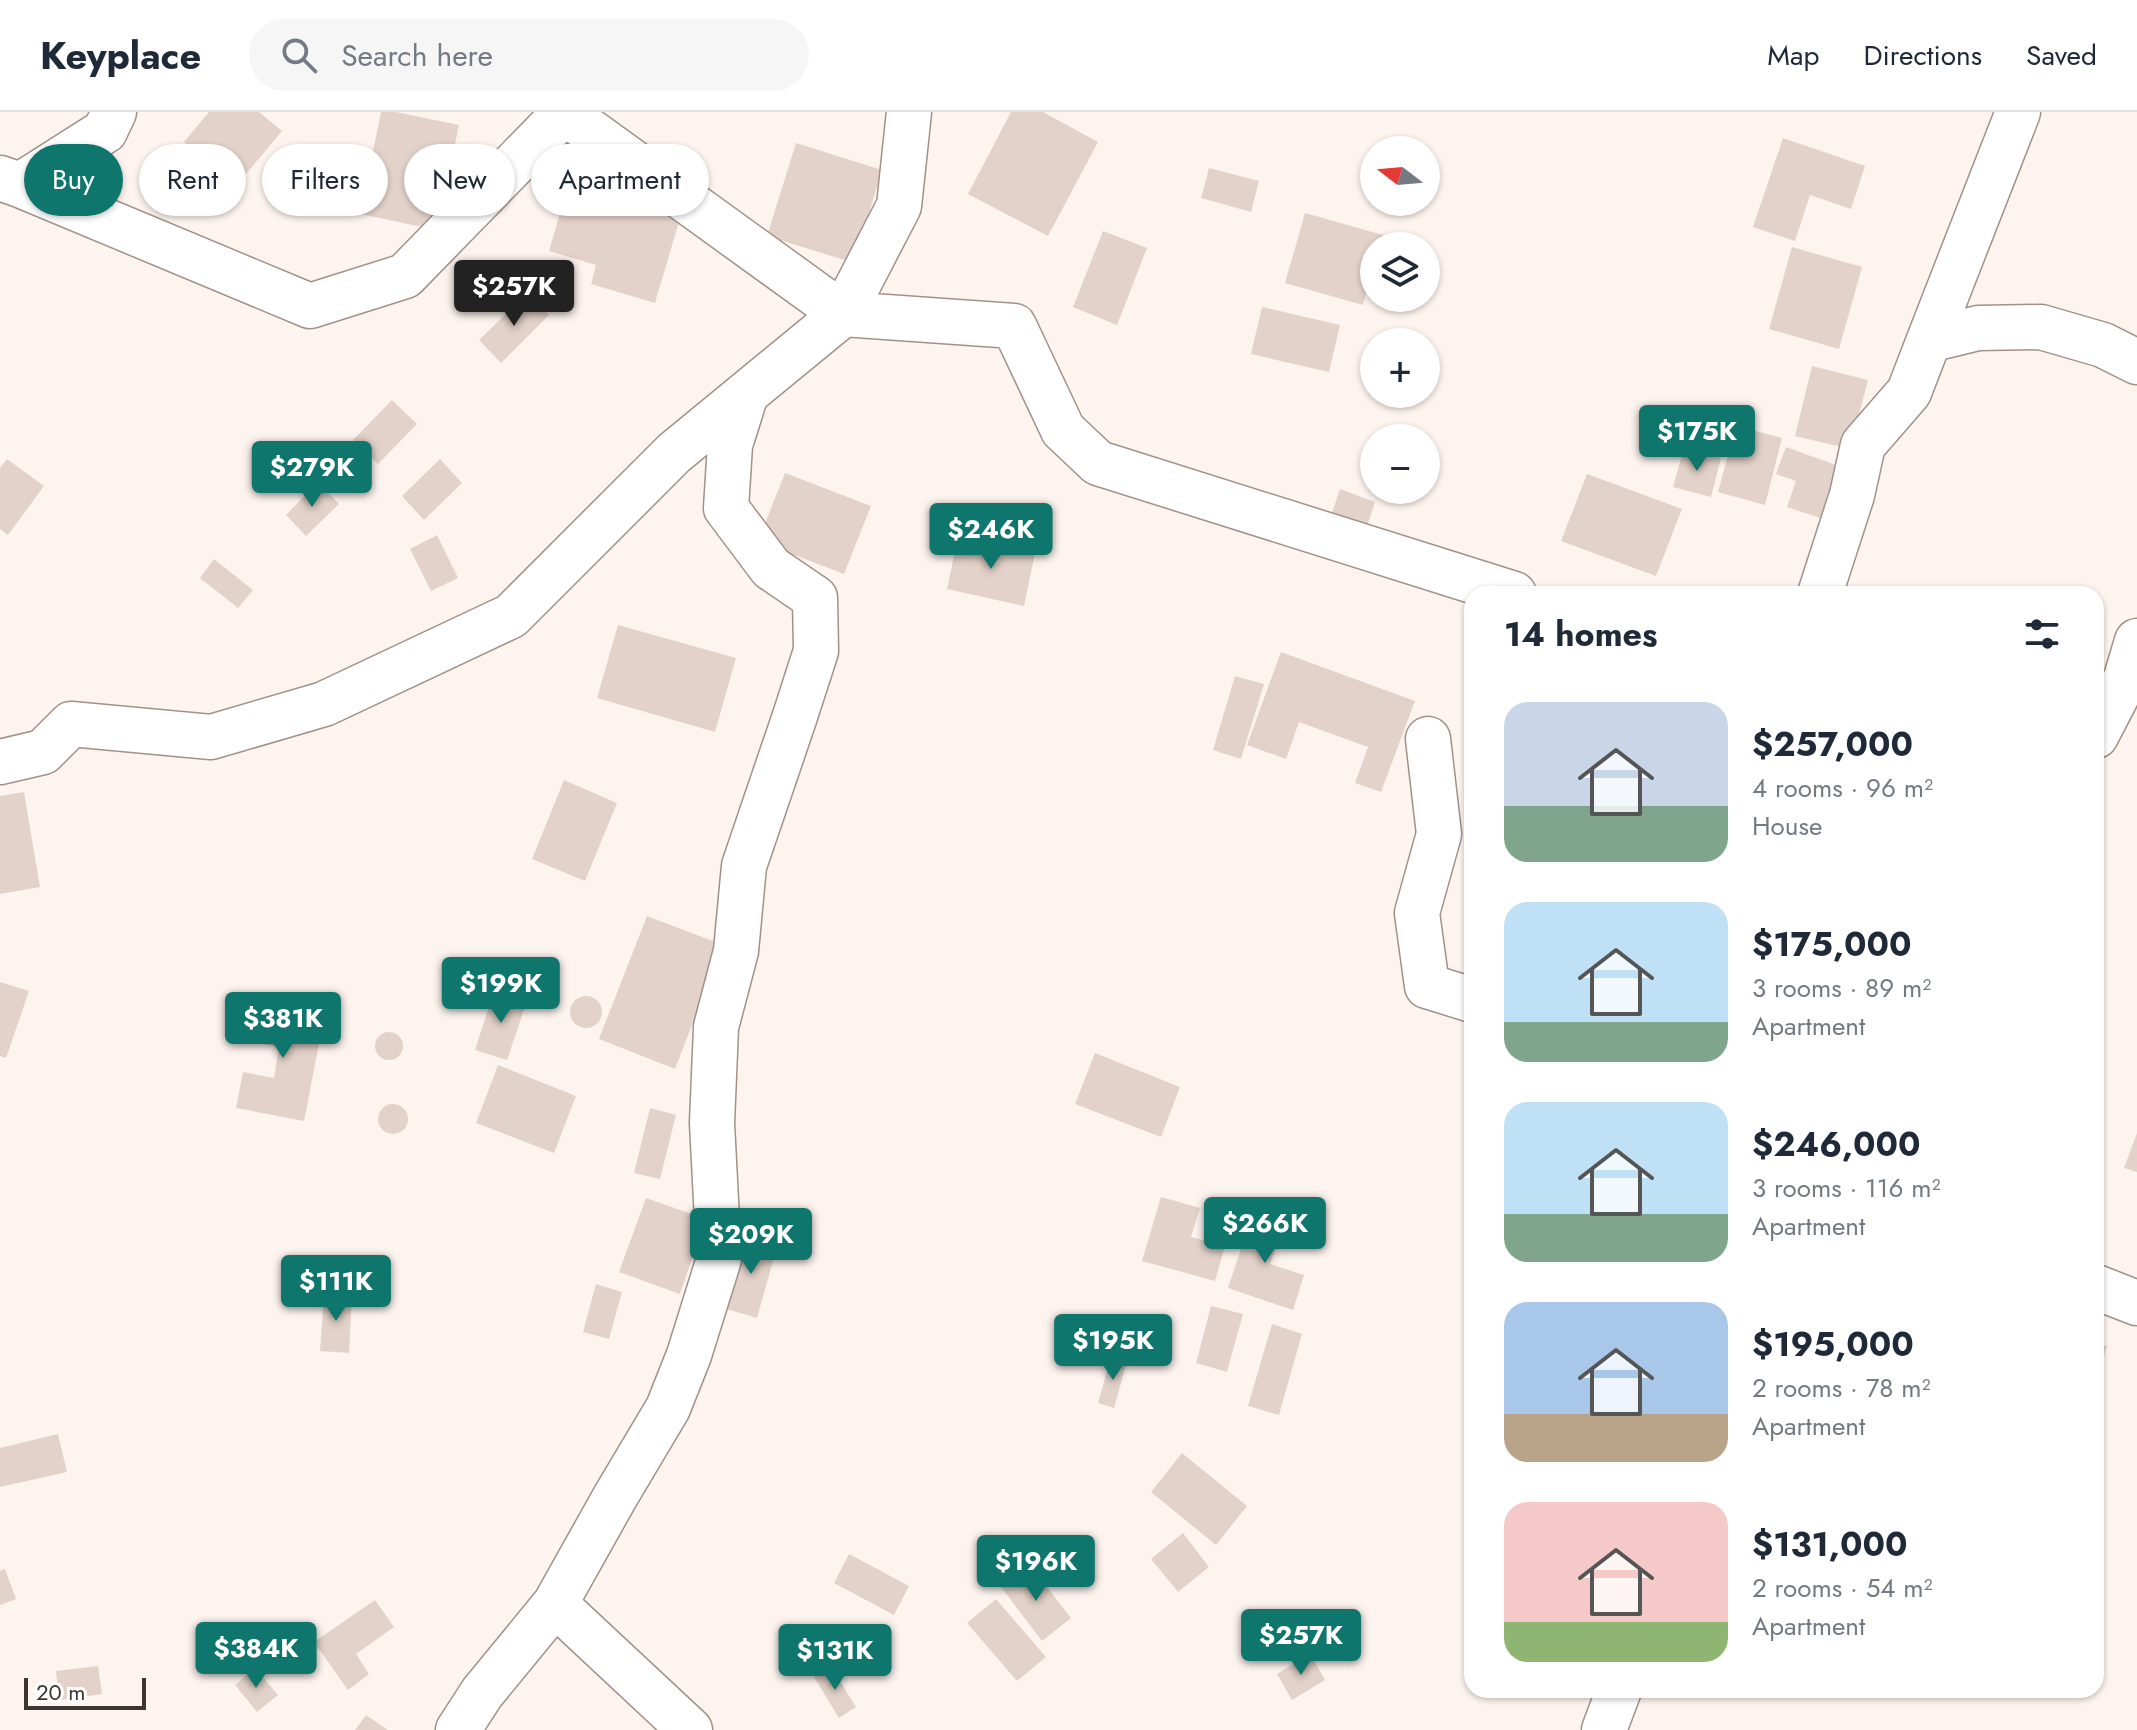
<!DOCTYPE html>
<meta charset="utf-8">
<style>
body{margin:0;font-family:Jost,sans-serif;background:#f6f6f7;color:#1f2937;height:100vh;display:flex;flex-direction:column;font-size:30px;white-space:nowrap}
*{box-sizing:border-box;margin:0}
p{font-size:26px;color:#747a83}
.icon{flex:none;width:44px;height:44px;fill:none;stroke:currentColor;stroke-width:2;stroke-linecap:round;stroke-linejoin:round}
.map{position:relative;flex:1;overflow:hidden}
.details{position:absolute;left:1464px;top:474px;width:640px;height:1112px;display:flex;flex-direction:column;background:#fff;border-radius:24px;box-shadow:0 2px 6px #0004}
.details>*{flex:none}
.hud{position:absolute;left:24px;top:32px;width:760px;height:72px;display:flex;gap:16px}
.needle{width:52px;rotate:286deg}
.buttons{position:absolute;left:1360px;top:24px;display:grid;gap:16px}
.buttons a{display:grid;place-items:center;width:80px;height:80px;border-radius:50%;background:#fff;box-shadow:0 2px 6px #0004;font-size:40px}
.scale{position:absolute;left:24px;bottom:20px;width:122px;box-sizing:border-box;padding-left:8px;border:4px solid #3c3632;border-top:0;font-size:22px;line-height:28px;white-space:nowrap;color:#3c3632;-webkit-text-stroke:6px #fff;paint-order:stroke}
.price{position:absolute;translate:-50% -68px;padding:0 18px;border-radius:8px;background:#0f766e;color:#fff;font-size:26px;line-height:52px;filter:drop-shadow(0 2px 4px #0008)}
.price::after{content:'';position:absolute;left:50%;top:48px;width:24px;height:18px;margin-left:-12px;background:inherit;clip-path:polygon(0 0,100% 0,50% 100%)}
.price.active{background:#222;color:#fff}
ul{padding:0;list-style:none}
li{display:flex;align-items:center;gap:24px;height:200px;padding:0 40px}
li span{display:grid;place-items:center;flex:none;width:224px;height:160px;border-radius:24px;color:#555}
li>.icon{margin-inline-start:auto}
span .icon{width:96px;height:96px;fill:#fffc;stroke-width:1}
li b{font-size:34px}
h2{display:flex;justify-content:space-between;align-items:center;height:96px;padding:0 40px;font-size:34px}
.tag{padding:0 28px;border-radius:36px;background:#fff;box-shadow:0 2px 6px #0004;font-size:28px;line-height:72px}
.tag.active{background:#0f766e;color:#fff}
header{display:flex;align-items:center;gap:48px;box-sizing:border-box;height:112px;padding:0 40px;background:#fff;border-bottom:2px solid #e0e1e3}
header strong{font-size:38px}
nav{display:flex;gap:44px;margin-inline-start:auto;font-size:28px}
.search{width:560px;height:72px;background:#f6f6f7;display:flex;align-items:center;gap:20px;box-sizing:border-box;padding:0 28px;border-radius:44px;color:#747a83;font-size:30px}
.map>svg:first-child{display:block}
.building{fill:#e3d2c9}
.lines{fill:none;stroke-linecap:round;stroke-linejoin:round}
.minor-casing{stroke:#a19189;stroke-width:47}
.minor{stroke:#fff;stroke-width:44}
</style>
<header>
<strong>Keyplace</strong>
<div class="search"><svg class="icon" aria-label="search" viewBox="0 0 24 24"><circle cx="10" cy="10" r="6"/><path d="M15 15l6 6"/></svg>Search here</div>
<nav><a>Map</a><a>Directions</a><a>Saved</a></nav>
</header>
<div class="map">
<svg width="2137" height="1618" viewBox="0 0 2137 1618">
<rect width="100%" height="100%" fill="#fef4ef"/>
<path class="building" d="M209,0H259L282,19L236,74L184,30Z
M381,0H396L459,13L437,118L360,102Z
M1011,0H1043L1098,30L1048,124L968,82Z
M1783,26L1865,54L1851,97L1810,83L1795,129L1753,115Z
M796,31L882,58L854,151L767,124Z
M1209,56L1259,69L1251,100L1201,86Z
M571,63L683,96L655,191L591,172L596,153L549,139Z
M1305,101L1383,123L1380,134H1374V154L1363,193L1285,171Z
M1103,119L1147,136L1117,213L1073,195Z
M1792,135L1862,155L1839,237L1769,217Z
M528,180L549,203L501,251L479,228Z
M1262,195L1340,213L1329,260L1251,242Z
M1812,254L1868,268L1850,337L1795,324Z
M392,288L417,312L378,352L353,328Z
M1736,314L1782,326L1765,393L1718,380Z
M1786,335L1841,355L1823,407L1787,395L1796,369L1776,362Z
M1684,336L1721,346L1711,385L1673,375Z
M7,347L44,374L8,423L0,417V356Z
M440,347L462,371L424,408L402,384Z
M785,361L871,394L844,462L758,429Z
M1587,362L1682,397L1656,464L1561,429Z
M318,370L339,392L306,424L286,403Z
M1340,377L1375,390L1362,430L1326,418Z
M437,423L458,466L431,479L410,437Z
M958,424L1035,441L1024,494L947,477Z
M214,447L253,478L238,496L200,466Z
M618,513L736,546L715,620L597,586Z
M1281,540L1415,589L1381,680L1355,671L1368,635L1299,610L1286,647L1247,633Z
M1235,564L1264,572L1241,647L1213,638Z
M564,668L617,691L585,769L532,747Z
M24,680L40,775L0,782V684Z
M647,804L723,833L675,957L599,927Z
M0,870L29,879L6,946L0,944Z
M494,879L527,889L507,948L475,938Z
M570 900a16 16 0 1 1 32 0a16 16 0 1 1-32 0Z
M254,887L325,901L304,1009L236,996L243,960L274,966L279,935L247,929Z
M375 934a14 14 0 1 1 28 0a14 14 0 1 1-28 0Z
M1095,941L1180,975L1161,1025L1075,992Z
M498,953L576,984L554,1041L476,1011Z
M378 1007a15 15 0 1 1 30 0a15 15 0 1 1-30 0Z
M650,996L676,1003L660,1067L634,1061Z
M2137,1021V1060L2124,1056Z
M1161,1085L1200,1096L1191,1125L1225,1134L1215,1169L1142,1149Z
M646,1086L706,1107L680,1182L619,1160Z
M1254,1098L1285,1108L1270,1152L1304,1163L1293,1198L1228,1176Z
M745,1121L778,1131L757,1206L723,1196Z
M596,1172L622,1180L609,1227L583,1220Z
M324,1182L352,1183L349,1241L320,1239Z
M1211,1194L1243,1202L1227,1260L1196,1251Z
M1272,1212L1302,1222L1279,1303L1248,1294Z
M2096,1231L2107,1234L2097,1268H2096Z
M1111,1245L1127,1249L1114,1296L1098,1291Z
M58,1322L67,1360L0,1375V1336Z
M1182,1341L1247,1394L1216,1433L1151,1380Z
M1183,1421L1209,1455L1178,1480L1151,1447Z
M849,1442L909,1474L894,1503L834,1471Z
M1030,1453L1071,1506L1042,1529L1001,1475Z
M5,1457L16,1487L0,1493V1459Z
M996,1487L1046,1545L1017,1569L967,1511Z
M375,1488L394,1515L356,1542L369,1562L348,1578L314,1530Z
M1310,1542L1325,1568L1292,1588L1277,1562Z
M98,1554L102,1582L59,1588L56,1559Z
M831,1555L856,1595L839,1606L814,1565Z
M255,1556L278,1583L257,1600L235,1573Z
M366,1603L388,1618H355Z"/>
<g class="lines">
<g class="minor-casing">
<path id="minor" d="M565,1L843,202L1014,214L1063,318L1098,351L1514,482
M0,66L20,73L310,194L405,164L565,0
M20,73L105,19L114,0
M1929,228L2018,0
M1820,482L1852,383L1863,333L1909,280L1929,228L1978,216L2041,215L2103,233L2137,250
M2096,624L2126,566L2137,529
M1428,627L1439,722L1417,801L1427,874L1472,888
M0,650L43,640L71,612L211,625L324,592L511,504L674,341L843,202L899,94L909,0
M2096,1175L2137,1191
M555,1492L690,1618
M458,1618L482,1581L555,1492L615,1385L668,1296L689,1243L719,1147L712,1011L716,915L736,839L744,754L795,604L816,539L815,486L771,456L726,396L730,333L746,282
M1604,1618L1619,1578"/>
</g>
<use href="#minor" class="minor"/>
</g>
</svg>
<div class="buttons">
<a><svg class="needle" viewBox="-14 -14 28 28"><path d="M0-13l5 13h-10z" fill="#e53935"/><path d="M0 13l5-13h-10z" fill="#747a83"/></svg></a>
<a><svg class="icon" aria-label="layers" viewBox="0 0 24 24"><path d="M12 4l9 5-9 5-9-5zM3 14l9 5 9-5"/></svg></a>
<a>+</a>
<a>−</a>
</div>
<div class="scale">20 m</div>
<b class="price active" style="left:514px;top:216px">$257K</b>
<b class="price" style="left:1697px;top:361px">$175K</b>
<b class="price" style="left:312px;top:397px">$279K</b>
<b class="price" style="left:991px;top:459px">$246K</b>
<b class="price" style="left:501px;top:913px">$199K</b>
<b class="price" style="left:283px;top:948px">$381K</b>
<b class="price" style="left:1265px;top:1153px">$266K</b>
<b class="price" style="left:751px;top:1164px">$209K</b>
<b class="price" style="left:336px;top:1211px">$111K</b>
<b class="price" style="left:1113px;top:1270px">$195K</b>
<b class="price" style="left:1036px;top:1491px">$196K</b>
<b class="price" style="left:1301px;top:1565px">$257K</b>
<b class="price" style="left:256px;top:1578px">$384K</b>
<b class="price" style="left:835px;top:1580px">$131K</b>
<div class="hud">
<a class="tag active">Buy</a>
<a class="tag">Rent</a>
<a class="tag">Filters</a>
<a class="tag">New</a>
<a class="tag">Apartment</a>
</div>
<section class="details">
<h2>14 homes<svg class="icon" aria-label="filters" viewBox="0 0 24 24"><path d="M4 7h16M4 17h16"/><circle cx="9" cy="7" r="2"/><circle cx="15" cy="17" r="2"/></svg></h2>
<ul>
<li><span style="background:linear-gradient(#c9d6e8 65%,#7fa58c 0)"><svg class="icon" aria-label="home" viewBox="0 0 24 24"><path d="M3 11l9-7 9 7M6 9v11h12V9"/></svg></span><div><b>$257,000</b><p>4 rooms · 96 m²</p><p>House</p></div></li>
<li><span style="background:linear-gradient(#bfe0f5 75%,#7fa58c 0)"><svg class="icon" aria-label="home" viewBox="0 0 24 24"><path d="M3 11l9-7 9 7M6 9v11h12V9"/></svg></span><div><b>$175,000</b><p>3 rooms · 89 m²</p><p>Apartment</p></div></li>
<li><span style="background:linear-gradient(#bfe0f5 70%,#7fa58c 0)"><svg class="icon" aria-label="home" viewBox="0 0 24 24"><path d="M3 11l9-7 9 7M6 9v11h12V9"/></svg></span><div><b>$246,000</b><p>3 rooms · 116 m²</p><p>Apartment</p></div></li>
<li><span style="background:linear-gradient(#a9c7e8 70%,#b9a48a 0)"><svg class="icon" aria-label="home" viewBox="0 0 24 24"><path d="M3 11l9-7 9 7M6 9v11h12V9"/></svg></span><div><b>$195,000</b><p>2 rooms · 78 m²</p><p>Apartment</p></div></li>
<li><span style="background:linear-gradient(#f6c9c9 75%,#8fb573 0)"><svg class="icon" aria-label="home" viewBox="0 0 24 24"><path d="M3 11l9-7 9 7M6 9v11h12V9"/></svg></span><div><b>$131,000</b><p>2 rooms · 54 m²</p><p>Apartment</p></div></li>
</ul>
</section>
</div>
